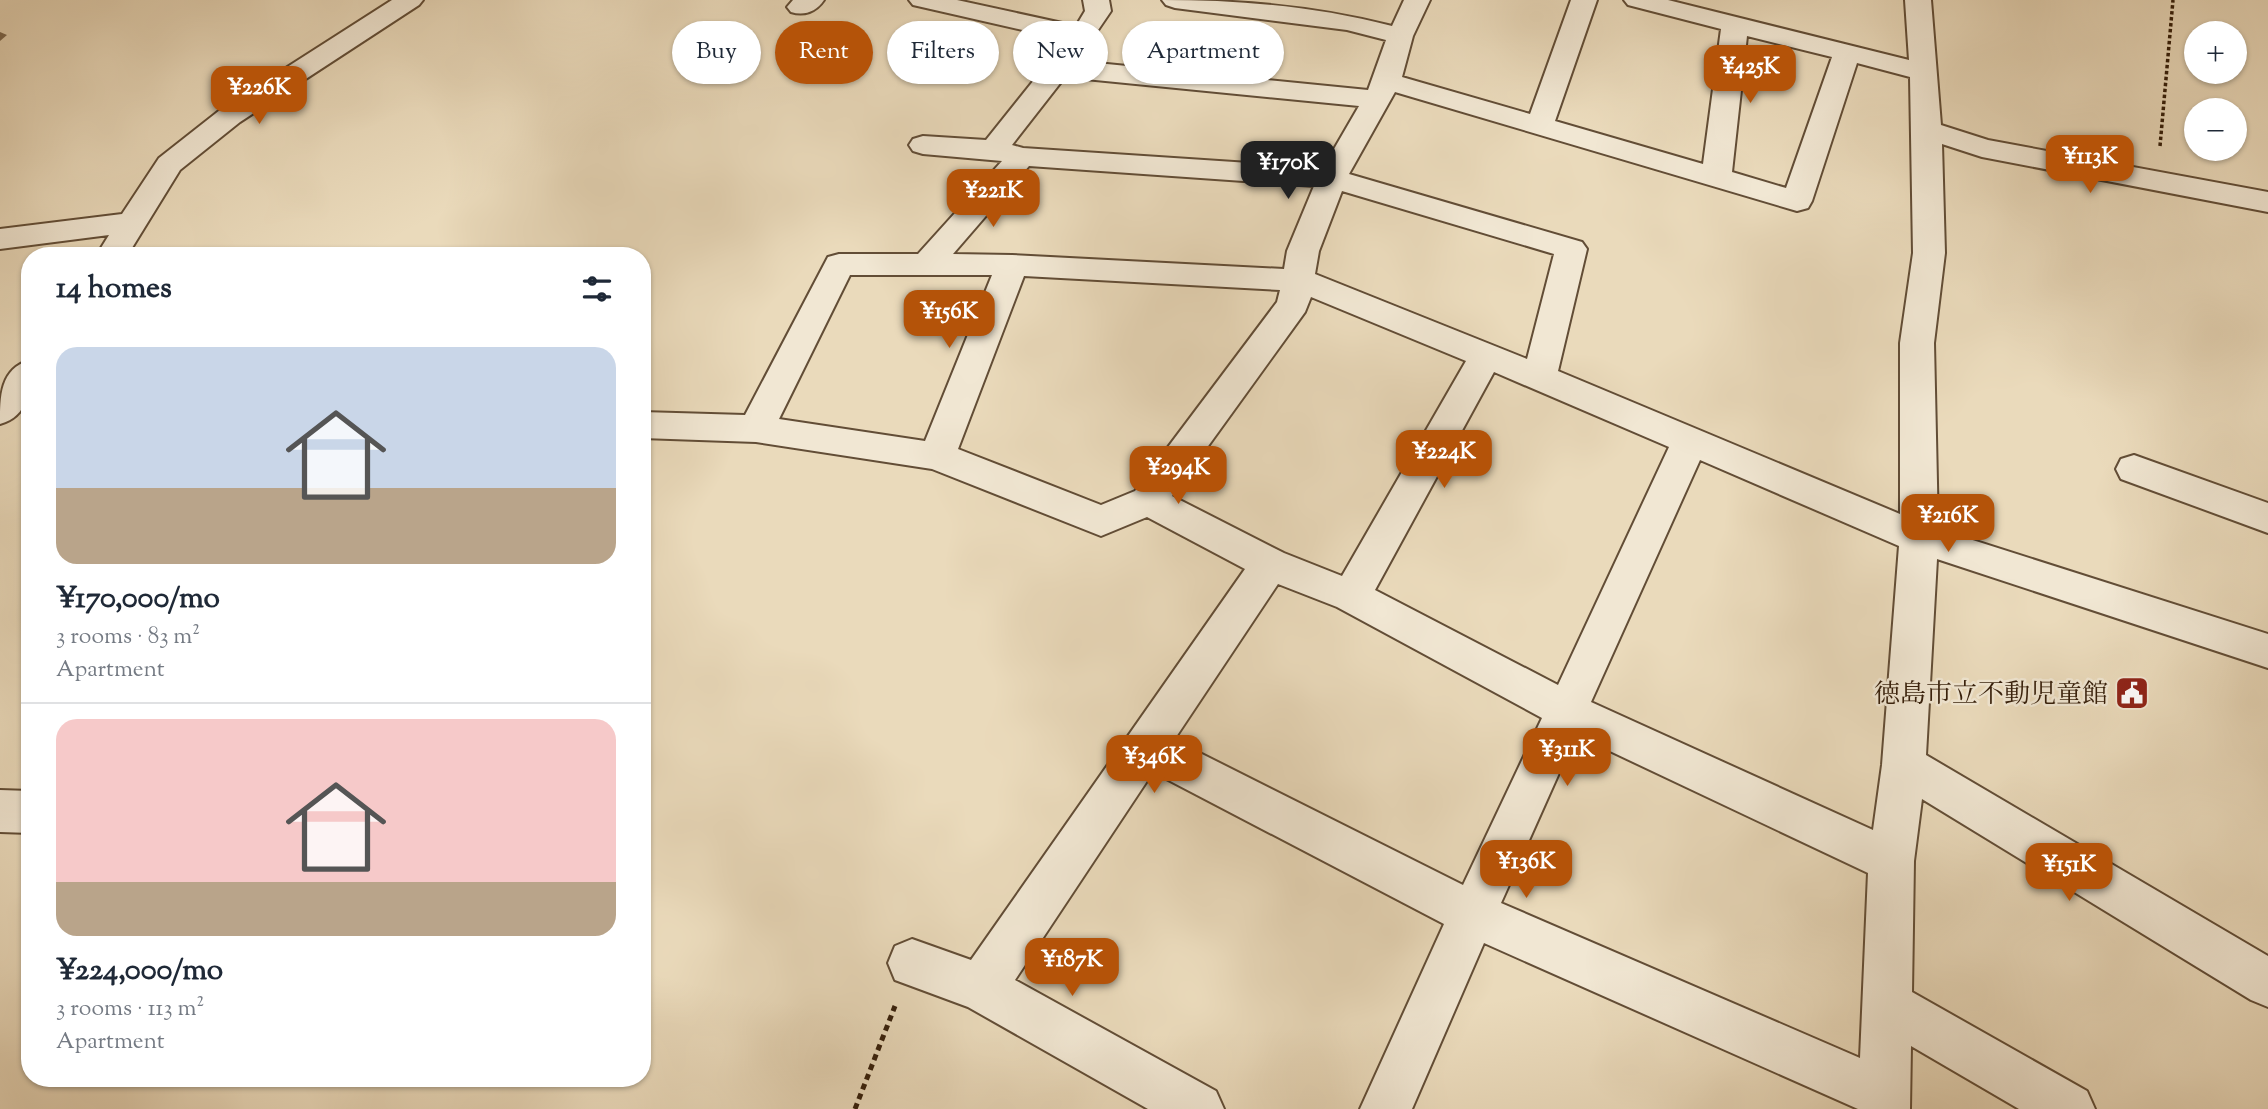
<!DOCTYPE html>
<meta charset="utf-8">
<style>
body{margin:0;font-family:"Sorts Mill Goudy","Noto Serif JP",serif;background:#f2f2f3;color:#1f2937;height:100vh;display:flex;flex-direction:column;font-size:26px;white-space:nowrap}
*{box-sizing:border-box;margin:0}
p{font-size:23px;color:#747a83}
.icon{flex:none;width:38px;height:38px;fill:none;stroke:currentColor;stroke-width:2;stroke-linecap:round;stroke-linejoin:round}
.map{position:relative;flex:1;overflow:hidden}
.drawer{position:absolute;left:21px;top:247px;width:630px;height:840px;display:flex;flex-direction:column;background:#fff;border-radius:28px;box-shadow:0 2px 5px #0004}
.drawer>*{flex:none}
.top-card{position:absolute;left:672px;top:21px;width:665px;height:63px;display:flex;gap:14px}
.fabs{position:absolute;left:2184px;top:21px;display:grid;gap:14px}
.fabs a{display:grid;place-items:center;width:63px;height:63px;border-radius:50%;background:#fff;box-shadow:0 2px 5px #0004;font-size:35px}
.price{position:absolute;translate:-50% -60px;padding:0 16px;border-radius:14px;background:#b45309;color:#fff;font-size:23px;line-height:46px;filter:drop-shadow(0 2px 4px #0008)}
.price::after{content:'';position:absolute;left:50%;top:42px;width:21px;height:16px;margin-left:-10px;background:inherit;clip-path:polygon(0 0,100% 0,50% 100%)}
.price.on{background:#222;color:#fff}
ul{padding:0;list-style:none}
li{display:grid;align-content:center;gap:14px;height:371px;padding:0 35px}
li+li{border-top:2px solid #e0e1e3}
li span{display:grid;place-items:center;height:217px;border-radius:21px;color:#555}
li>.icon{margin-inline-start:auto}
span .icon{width:126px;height:126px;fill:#fffc;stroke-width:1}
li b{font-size:30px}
h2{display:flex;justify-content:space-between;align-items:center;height:84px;padding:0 35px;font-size:30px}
.tag{padding:0 24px;border-radius:32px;background:#fff;box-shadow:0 2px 5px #0004;font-size:24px;line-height:63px}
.tag.on{background:#b45309;color:#fff}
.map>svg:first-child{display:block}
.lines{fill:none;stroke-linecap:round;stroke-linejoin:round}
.stream{fill:#7c6850;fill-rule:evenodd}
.minor-casing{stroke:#624d36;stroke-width:4}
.path-far1{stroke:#351e0a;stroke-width:3.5;stroke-dasharray:3.5 2.5;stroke-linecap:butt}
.path{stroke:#351e0a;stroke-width:5;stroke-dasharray:6 4.5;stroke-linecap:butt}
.minor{fill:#f1e7d3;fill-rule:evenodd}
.labels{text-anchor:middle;stroke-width:5;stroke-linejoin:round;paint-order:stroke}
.poi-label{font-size:26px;fill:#351e0a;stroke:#f1e7d3;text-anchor:end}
</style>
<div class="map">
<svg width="2268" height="1109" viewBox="0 0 2268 1109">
<rect width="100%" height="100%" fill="#eadabb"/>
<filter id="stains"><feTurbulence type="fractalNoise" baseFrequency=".00286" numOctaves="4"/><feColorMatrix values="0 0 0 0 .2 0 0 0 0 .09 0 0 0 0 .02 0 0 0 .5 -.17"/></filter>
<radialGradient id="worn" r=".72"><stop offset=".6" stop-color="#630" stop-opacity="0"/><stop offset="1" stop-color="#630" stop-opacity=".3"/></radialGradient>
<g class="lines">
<path class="stream" d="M0,32L7,35L0,41Z"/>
<g class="minor-casing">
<path id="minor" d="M392,0H423L419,5L240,122L180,170L127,256H96L109,235L0,249V229L122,214L159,158L220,110Z
M793,0H824C816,12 804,16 791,12L787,7Z
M909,0H957L1076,26L1085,11L1083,0H1109L1111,11L1077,61L1368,90L1386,40L1347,30L1175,8L1166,5L1162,0C1240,0 1316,6 1392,26L1404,0H1430L1413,36L1402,77L1530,114L1571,0H1597L1555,121L1703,164L1721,29L1628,5L1624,0H1668L1909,60L1905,0H1931L1941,125L1988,140L2268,192V212L1982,157L1942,144L1945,253L1934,343L1938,529L2268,634V668L1937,559L1926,755L2268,956V1007L2251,1000L1922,799L1914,861L1912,992L2087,1091L2095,1109H2019L1911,1046L1910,1109H1858L1484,943L1412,1109H1360L1444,924L1153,772L1015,980L1216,1091L1224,1109H1148L968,1007L895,980L888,963L895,946L912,939L971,960L1245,569L1147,517L1101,536L932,469L756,442L642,438V412L745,415L828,257L839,254H918L1002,161L923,154L913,151L909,145L913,139L923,136L986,140L1066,40L913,5ZM1747,36L1832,57L1786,188L1732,172ZM1857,63L1910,77L1913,253L1900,343V514L1558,371L1587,249L1582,242L1349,174L1395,92L1797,211L1808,208L1812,201ZM1065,77L1359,106L1323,168L1023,148L1012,145ZM1029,166L1314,186L1287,251L1284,269L1012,255L953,254ZM1342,191L1554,254L1527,359L1315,274L1319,251ZM850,275H992L925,441L779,419ZM1024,276L1280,290L1277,302L1135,491L1101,505L958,449ZM1311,297L1466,361L1342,576L1284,553L1172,496L1305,312ZM1494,372L1669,447L1558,685L1375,590ZM1700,460L1899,546L1882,765L1873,830L1591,702ZM1278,584L1337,607L1542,718L1463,885L1174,740ZM1576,735L1868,873L1860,1058L1501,903Z
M30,360C30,387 31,415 0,424C0,396 0,369 30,360Z
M2134,455L2268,503V533L2121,479L2116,469L2121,459Z
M0,790L30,791V833L0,832Z"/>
</g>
<path class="path-far1" d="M2160,146L2173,0"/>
<path class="path" d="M855,1109L895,1006"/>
<use href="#minor" class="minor"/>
</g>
<defs>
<g id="civic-square" transform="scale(1.75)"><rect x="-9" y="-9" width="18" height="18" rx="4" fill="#8f2418" stroke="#f1e7d3"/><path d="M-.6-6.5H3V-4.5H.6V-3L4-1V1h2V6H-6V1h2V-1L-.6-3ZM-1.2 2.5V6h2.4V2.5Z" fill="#fff"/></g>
</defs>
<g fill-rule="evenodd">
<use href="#civic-square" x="2132" y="693"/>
</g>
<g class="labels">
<g class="poi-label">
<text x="2108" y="702">徳島市立不動児童館</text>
</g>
</g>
<rect width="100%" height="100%" filter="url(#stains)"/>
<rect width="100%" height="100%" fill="url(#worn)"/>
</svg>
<div class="fabs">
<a>+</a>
<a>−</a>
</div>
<b class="price" style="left:1750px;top:105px">¥425K</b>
<b class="price" style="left:259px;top:126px">¥226K</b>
<b class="price" style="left:2090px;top:195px">¥113K</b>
<b class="price on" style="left:1288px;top:201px">¥170K</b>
<b class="price" style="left:993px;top:229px">¥221K</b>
<b class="price" style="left:949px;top:350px">¥156K</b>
<b class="price" style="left:1444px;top:490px">¥224K</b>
<b class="price" style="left:1178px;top:506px">¥294K</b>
<b class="price" style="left:1948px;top:554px">¥216K</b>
<b class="price" style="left:1567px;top:788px">¥311K</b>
<b class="price" style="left:1154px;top:795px">¥346K</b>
<b class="price" style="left:1526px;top:900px">¥136K</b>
<b class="price" style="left:2069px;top:903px">¥151K</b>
<b class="price" style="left:1072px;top:998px">¥187K</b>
<div class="top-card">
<a class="tag">Buy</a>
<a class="tag on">Rent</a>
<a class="tag">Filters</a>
<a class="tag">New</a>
<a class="tag">Apartment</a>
</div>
<section class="drawer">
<h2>14 homes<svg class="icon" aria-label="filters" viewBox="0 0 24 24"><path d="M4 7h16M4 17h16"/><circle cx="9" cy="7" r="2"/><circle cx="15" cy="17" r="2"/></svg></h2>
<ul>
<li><span style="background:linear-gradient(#c9d6e8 65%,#b9a48a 0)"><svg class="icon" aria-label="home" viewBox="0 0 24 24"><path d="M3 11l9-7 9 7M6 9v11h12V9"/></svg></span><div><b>¥170,000/mo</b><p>3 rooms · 83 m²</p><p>Apartment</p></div></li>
<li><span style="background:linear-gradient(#f6c9c9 75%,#b9a48a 0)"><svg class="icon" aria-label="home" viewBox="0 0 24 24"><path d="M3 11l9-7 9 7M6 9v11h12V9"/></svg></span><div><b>¥224,000/mo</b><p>3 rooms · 113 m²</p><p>Apartment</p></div></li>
</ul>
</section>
</div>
